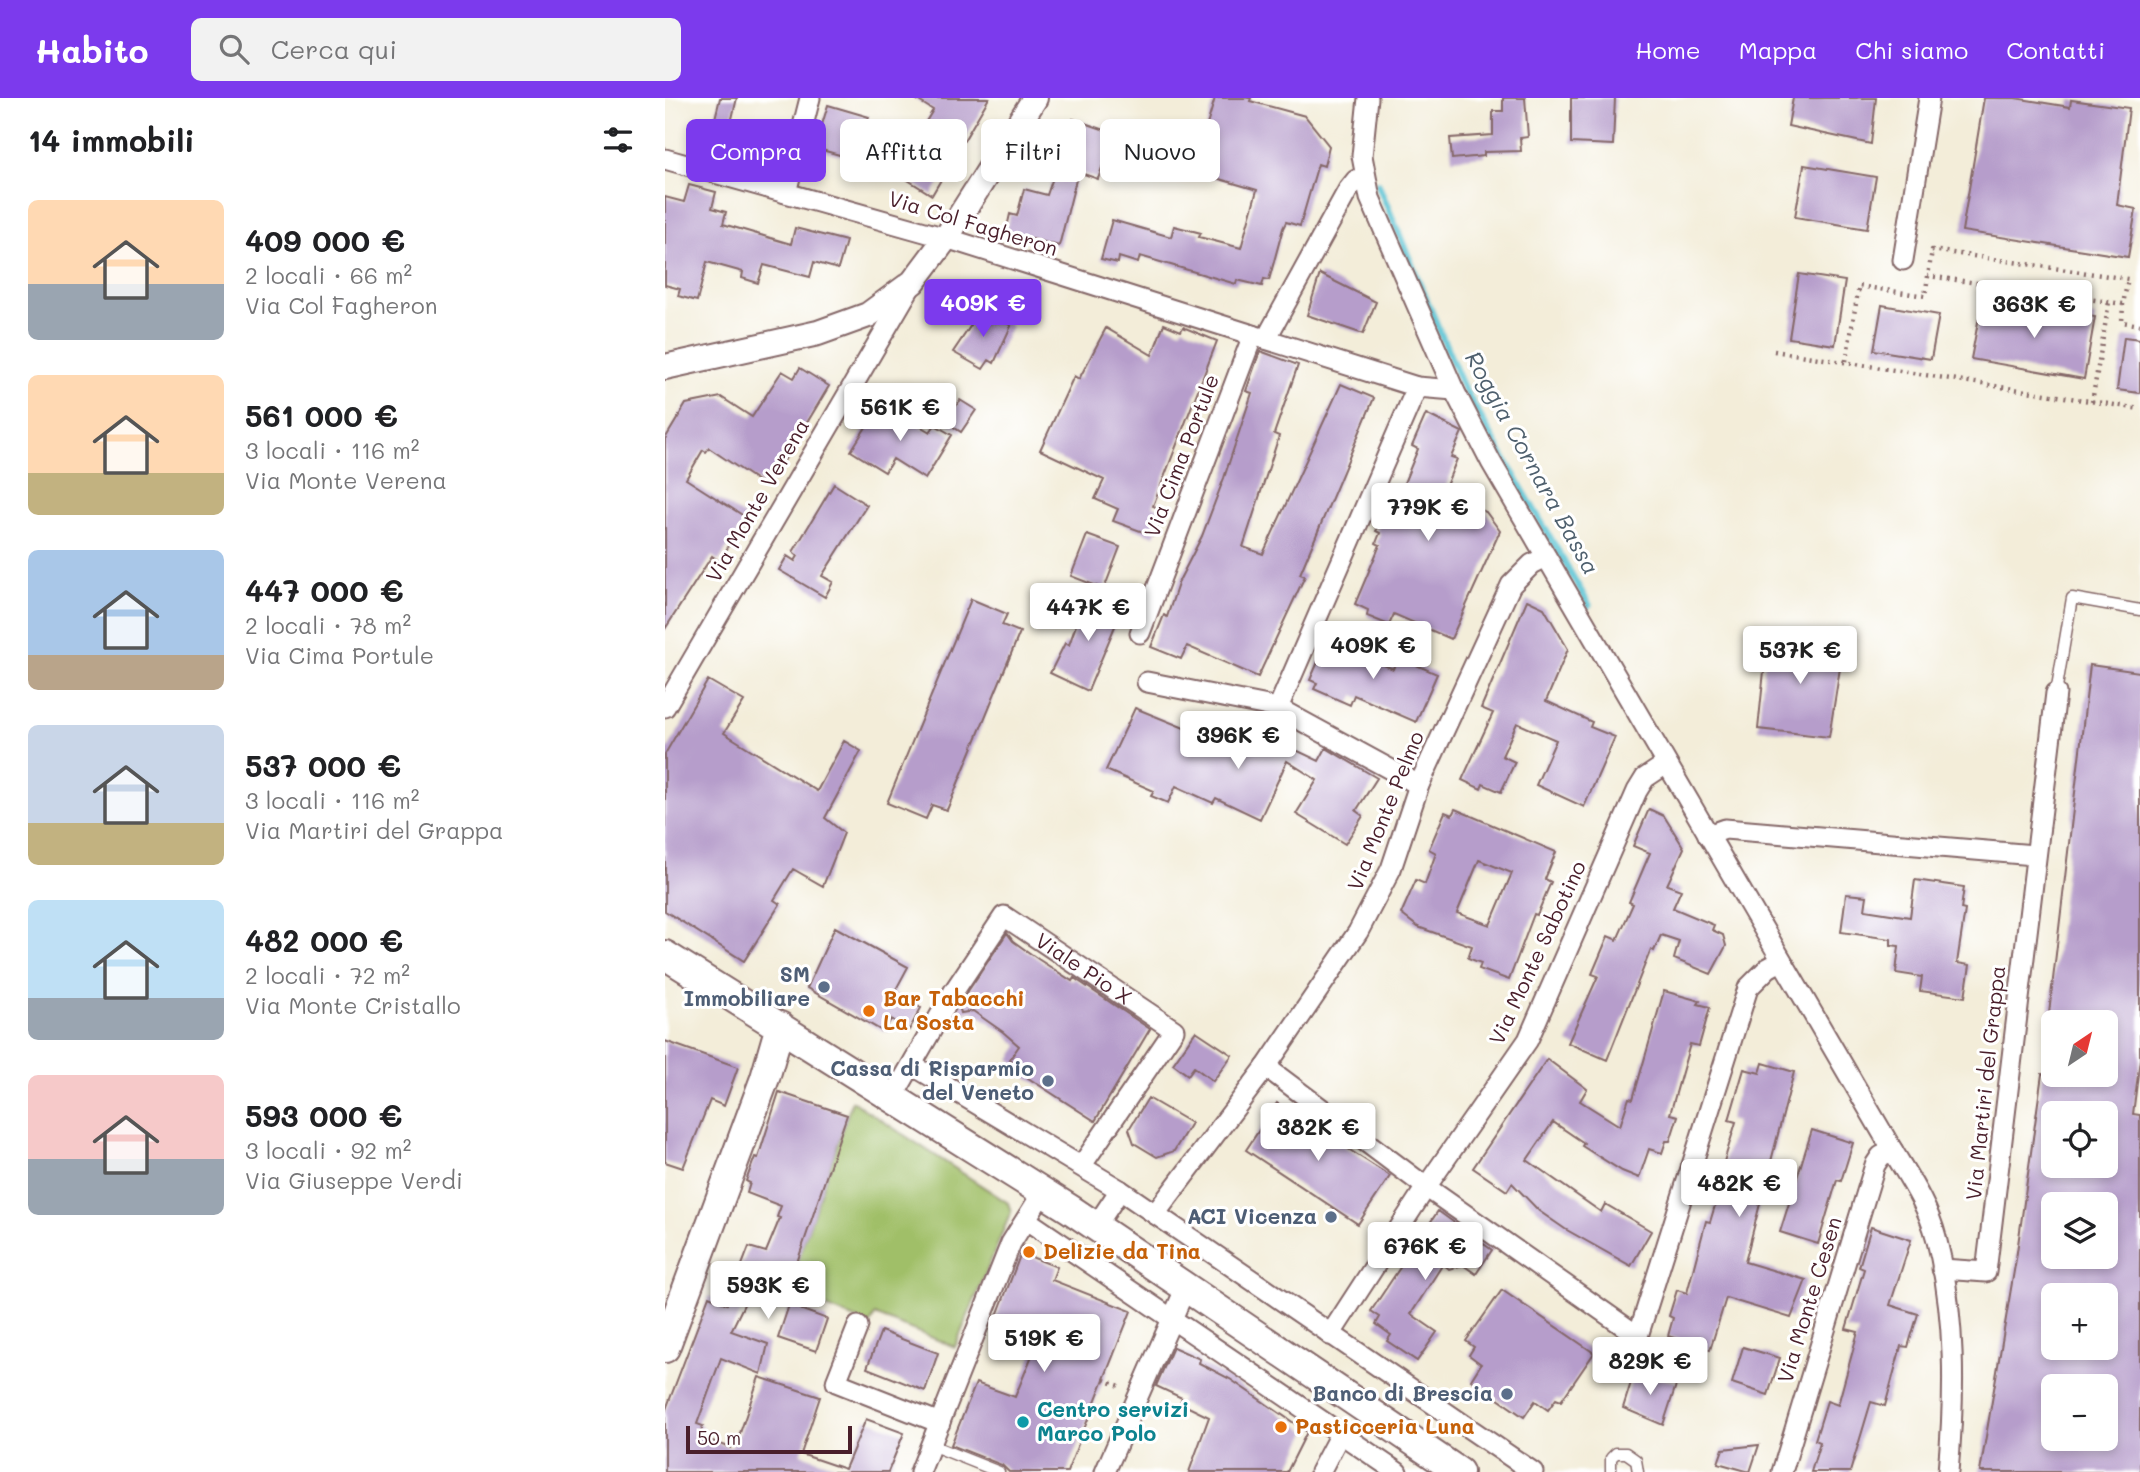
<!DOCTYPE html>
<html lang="it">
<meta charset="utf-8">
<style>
body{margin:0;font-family:Mali,sans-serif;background:#f2f2f2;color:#202124;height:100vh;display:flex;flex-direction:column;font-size:26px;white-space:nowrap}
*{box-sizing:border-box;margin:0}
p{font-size:23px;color:#757577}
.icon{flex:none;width:38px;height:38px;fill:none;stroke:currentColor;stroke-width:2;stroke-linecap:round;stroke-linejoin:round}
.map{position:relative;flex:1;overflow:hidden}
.sheet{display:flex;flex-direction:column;background:#fff;width:665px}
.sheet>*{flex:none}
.top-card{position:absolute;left:21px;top:21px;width:665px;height:63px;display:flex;gap:14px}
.needle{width:46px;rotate:35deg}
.controls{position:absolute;left:1376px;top:912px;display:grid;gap:14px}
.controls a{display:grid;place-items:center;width:77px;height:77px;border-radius:10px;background:#fff;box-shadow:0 4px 10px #0003;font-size:35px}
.scale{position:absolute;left:21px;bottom:18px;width:166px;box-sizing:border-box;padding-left:7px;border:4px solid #4a1f2b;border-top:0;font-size:19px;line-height:24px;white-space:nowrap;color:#4a1f2b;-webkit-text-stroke:5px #fff;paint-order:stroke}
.price{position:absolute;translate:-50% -60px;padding:0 16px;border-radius:7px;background:#fff;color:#222;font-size:23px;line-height:46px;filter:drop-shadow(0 2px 4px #0008)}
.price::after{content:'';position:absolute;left:50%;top:42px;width:21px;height:16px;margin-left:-10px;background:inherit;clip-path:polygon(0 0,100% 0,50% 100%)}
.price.active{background:#7c3aed;color:#fff}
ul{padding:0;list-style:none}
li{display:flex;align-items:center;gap:21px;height:175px;padding:0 28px}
li span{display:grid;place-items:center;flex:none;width:196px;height:140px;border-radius:10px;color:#555}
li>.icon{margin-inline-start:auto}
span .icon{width:84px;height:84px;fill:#fffc;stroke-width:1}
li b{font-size:30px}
h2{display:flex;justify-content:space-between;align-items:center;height:84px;padding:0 28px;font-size:30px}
.pill{padding:0 24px;border-radius:10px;background:#fff;box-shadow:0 4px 10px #0003;font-size:24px;line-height:63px}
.pill.active{background:#7c3aed;color:#fff}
header{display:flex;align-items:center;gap:42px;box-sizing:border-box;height:98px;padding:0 35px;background:#7c3aed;color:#fff}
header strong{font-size:33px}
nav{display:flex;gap:38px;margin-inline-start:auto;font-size:24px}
.search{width:490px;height:63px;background:#f2f2f2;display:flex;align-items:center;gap:18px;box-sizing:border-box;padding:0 24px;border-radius:10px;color:#757577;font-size:26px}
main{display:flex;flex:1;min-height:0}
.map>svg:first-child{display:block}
.green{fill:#a0bf67;stroke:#756f49;stroke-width:2}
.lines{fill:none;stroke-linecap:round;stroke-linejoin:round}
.stream{stroke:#57c2d3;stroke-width:7}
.building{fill:#b69dcb;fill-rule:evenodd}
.service-casing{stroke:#856768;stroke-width:13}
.minor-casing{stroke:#856768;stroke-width:23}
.tertiary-casing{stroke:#856768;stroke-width:28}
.secondary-casing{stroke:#856768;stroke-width:32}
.path{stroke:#856768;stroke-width:4.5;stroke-dasharray:2 5;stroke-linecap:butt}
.service{stroke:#fff;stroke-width:10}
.minor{stroke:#fff;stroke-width:19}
.tertiary{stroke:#fff;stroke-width:24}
.secondary{stroke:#fff;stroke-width:28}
.service-dot{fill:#5c6f8a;stroke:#fff;stroke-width:2.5}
.food-dot{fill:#e8710a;stroke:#fff;stroke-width:2.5}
.culture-dot{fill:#0f9aa8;stroke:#fff;stroke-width:2.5}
.labels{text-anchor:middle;stroke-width:6;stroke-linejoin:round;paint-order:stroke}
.street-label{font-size:21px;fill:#4a1f2b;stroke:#fff}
.service-label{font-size:21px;font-weight:bold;fill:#4e5e75;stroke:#fff;text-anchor:end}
.food-label{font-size:21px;font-weight:bold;fill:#c56008;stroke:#fff;text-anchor:start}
.culture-label{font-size:21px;font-weight:bold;fill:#0d838f;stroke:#fff;text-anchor:start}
.water-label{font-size:23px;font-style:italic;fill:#4f606e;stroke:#fff}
</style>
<header>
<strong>Habito</strong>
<div class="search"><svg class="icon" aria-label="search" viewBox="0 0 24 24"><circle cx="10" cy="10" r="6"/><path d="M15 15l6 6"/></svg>Cerca qui</div>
<nav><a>Home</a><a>Mappa</a><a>Chi siamo</a><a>Contatti</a></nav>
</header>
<main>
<section class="sheet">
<h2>14 immobili<svg class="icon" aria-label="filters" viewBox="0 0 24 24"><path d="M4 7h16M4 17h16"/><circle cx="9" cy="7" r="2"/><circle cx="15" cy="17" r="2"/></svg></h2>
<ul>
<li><span style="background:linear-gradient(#ffd9b3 60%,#9aa5b1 0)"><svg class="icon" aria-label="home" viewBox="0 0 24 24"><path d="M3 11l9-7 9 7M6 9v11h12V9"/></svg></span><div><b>409 000 €</b><p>2 locali · 66 m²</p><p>Via Col Fagheron</p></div></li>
<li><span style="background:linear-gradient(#ffd9b3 70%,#c2b280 0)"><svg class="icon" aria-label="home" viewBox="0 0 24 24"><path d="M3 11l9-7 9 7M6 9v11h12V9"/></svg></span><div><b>561 000 €</b><p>3 locali · 116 m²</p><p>Via Monte Verena</p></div></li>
<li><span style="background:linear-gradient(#a9c7e8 75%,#b9a48a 0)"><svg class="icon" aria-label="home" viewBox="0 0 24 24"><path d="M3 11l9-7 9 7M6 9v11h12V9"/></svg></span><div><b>447 000 €</b><p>2 locali · 78 m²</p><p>Via Cima Portule</p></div></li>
<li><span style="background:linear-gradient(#c9d6e8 70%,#c2b280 0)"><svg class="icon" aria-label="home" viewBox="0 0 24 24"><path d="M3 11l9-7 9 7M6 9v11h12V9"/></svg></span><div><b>537 000 €</b><p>3 locali · 116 m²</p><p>Via Martiri del Grappa</p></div></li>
<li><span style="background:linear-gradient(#bfe0f5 70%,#9aa5b1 0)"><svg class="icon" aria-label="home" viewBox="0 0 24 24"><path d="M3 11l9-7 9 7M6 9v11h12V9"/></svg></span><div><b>482 000 €</b><p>2 locali · 72 m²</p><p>Via Monte Cristallo</p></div></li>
<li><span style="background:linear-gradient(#f6c9c9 60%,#9aa5b1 0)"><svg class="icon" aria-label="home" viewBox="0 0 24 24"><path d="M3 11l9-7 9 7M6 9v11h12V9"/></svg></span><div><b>593 000 €</b><p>3 locali · 92 m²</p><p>Via Giuseppe Verdi</p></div></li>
</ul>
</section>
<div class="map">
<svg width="1475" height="1374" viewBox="0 0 1475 1374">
<rect width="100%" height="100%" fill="#fff"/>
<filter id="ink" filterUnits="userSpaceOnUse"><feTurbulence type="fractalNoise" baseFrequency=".0143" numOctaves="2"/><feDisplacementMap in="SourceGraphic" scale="14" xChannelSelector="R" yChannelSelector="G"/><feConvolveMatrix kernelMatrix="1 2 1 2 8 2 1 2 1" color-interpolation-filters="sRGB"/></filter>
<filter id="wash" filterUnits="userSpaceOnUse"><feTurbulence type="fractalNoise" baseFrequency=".00686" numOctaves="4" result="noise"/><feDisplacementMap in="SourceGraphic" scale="28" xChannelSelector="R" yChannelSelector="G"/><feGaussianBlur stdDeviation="1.57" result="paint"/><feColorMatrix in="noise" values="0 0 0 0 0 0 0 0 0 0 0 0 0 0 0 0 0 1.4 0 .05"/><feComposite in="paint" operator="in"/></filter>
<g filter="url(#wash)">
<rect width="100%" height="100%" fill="#f3edd9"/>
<path class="green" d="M187,1003L343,1105L346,1114L290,1249L210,1217L205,1227L122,1193Z"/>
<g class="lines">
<path class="stream" d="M713,86L798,289L924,507"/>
</g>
<g id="blocks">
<path class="building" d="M55,0H72L63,37L47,33Z
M249,0H324L267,97L230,74L268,12Z
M550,0H586L585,3L640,18L664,48L659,68L653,66L635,128L621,124L618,130L604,182L599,181L597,188L572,182L571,186L475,158L473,165L454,159L453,165L436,161L447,122L506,139L509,128L536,135L534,139L576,150L592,92L534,75L538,63L532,61Z
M838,0H860L863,39L855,40L856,53L819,54V58L787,61L785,40L828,37V13H838Z
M906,0H950L948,47L906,45Z
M1128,0H1211L1206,46L1123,28Z
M1319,0H1350L1405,9L1406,2L1464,10L1452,107L1471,111L1463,159L1297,133Z
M163,7L204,19L192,62L150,50Z
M408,21L449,35L433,81L413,74L394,148L341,134L345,116L352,118L359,91L382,97Z
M1139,67L1211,79L1202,131L1130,119Z
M24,87L51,94L47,110L61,114L58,126L126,146L130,130L181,143L173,171L149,164L145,179L99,167L93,185L77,180L78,174L42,164L32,203L13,198L15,191L0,187V99L19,104Z
M655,176L711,204L698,236L642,217Z
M1134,176L1180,183L1170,247L1124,240Z
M1317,203L1388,216V212L1430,219L1419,281L1306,261Z
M1217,207L1274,217L1266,261L1209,252Z
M319,208L346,228L329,265L324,262L318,271L288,254Z
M499,226L516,233L518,229L552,243L488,408L499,412L489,438L448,423L453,411L430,401L439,382L375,352L409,278L414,281L441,230L487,257Z
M1459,239L1475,241V295L1452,292Z
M595,253L633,267L609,336L614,338L578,449L598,456L676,286L709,300L635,476L640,478L593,579L522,548L516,561L486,549L499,517L502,519L514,483L537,438L559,380L587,295L581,293Z
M135,270L164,288L110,378L99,387L44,350L41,354L38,352L21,381L82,420L54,463L47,458L0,531V341L21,306L56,299L87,319L117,273L129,280Z
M295,302L311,312L296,334L281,324Z
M216,305L265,334L270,327L287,337L260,381L228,361L220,374L186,353Z
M761,316L797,334L786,359L792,361L778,395L821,414L835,433L786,541L729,516L724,527L702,518L703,512L690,506L715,447L711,445L715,435L711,433L724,404L730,407L753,351L747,348Z
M169,386L202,407L157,478L168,484L160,499L114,472L122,458L130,463L133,458L128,454Z
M422,437L455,449L439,491L406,478Z
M422,496L458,509L423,593L385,575L400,545L404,547Z
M306,501L342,516L337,527L355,534L282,712L267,707L261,721L222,705Z
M862,502L879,510L903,551L881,603L927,624L925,629L950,639L919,709L871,687L891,642L852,625L837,658L850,664L836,694L818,686L816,691L797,682L828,615L816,610Z
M1107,536L1179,545L1164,639L1093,631L1101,554L1105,555Z
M668,545L728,571L733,559L772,576L751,624L689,597L685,607L649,591L652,585L645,582L660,548L666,550Z
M1425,567L1475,574V961L1468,1016L1475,1017V1374H1315L1351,1161L1377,976H1440V924H1383ZM1388,1015H1440V1068H1388ZM1388,1106H1440V1158H1388ZM1388,1197H1440V1250H1388ZM1388,1288H1440V1340H1388Z
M43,582L79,603L59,635L152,693L179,643L196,653L160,720L179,735L158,788L128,771L109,802L115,806L79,863L0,813V656Z
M470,610L556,645L567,622L583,629L580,634L607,647L610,642L654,663L661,650L712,680L691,713L698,718L680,746L631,716L652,682L622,663L595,721L551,700L548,705L511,688L503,705L486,698L489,693L441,672Z
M790,711L891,754L880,781L886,784L872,817L869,816L844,882L814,871L816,865L803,860L807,848L753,829L736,816L751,782L760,786L771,755L764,751L780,714L787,717ZM814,762L847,775L825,827L792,815Z
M984,711L999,718L1019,750L1002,787L1016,792L1008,810L1049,827L1047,832L1058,837L1061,848L1046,876L1009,861L1014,843L996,837L989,853L986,851L942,962L903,945L933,878L927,876L943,838L952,842L968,806L964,804L985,755L968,748Z
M1250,782L1299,789L1296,811L1300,812L1292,865L1305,867L1300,899L1255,893L1257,879L1231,875L1234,848L1226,847V841L1176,834L1181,796L1202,798L1200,812L1245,819Z
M170,829L243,869L229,895L256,910L244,932L226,921L219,934L142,890Z
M342,835L348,843L373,861L407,883L409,880L485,931L430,1023L346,969L349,964L345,961L354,948L338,934L308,913L296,915L294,908L299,899Z
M999,893L1035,903L1033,906L1045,909L1034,948L1025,946L1005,1016L1013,1018L1005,1043H1001L997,1055L984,1051L974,1080L957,1073L917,1048L919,1045L888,1024L862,1062L936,1114L940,1106L986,1133L966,1168L900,1131L874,1113L847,1085L842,1093L808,1070L882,961L922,991L915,1003L955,1028L964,1000L968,1001Z
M531,933L567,957L548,983L529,969L523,977L508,966Z
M0,943L73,969L59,1008L45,1002L18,1070L0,1064Z
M1098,965L1129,974L1080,1164L1141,1182L1126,1220L1061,1200L1045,1252L1003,1238L1008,1220L1004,1218L1012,1192L1022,1195L1041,1123L1045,1124L1062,1068L1058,1067L1071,1024L1064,1022L1079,971L1095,975Z
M114,994L182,1017L119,1203L86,1192L66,1233L103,1246L96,1276L56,1260L32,1326L38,1328L34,1338L66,1350L75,1335L94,1279L155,1299L136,1356L180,1371L201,1321L239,1335L223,1374H0V1314L44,1198L62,1206L84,1149L101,1154L115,1120L112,1119L116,1108L82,1095L85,1085L81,1083L90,1059L93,1060Z
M483,1000L526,1025L509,1053L492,1059L469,1045L464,1031Z
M612,1005L725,1078L693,1126L581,1052Z
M1147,1032L1188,1045L1176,1083L1172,1082L1153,1146L1115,1134Z
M773,1113L827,1152L811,1176L798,1167L784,1171L778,1166L746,1216L772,1234L752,1263L722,1243L726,1237L711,1226L715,1219L706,1213Z
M1206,1129L1246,1142L1225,1207L1253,1216L1243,1249L1236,1248L1220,1308L1206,1304L1185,1374H1146L1155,1344L1150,1342L1162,1303L1173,1307L1193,1234L1181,1231L1199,1171L1194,1169Z
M356,1155L392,1169L387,1182L466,1213L402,1374H344L337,1367L286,1347L311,1285L350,1299L368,1255L356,1251L361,1238L328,1228Z
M837,1192L929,1255L896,1303L891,1301L883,1312L870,1303L859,1319L806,1282L816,1266L804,1257L809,1249L801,1243Z
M124,1207L162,1221L151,1253L113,1240Z
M216,1233L273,1255L260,1293L202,1270Z
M508,1249L535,1261L534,1265L565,1281L642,1334L622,1374H524L544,1319L515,1305L517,1300L491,1288Z
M1078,1249L1115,1260L1103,1297L1067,1285Z
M969,1275L1012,1284L998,1327L958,1310Z
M1094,1347L1085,1374L1053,1365L1058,1351Z"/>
</g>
</g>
<g filter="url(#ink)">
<use href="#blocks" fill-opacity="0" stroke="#856768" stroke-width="2"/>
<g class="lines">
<g class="service-casing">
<path id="service" d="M1391,595L1407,500L1475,512
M266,1347L334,1374
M946,1374V1360L951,1355H961L971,1362L973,1374"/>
</g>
<g class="minor-casing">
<g id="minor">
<path d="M703,0L697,58L705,100L789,292L826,364L1228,1053C1244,1080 1263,1108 1271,1139C1291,1216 1290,1296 1283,1374"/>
<path d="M0,61L281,140L752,289L789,292"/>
<path d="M121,95L145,0"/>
<path d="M1238,162L1264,0"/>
<path d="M601,241L683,92L691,82L699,79"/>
<path d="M475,535L588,237"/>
<path d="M482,584L613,610L754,687"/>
<path d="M0,609L246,188"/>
<path d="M613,610L752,289"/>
<path d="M1043,737L1060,731L1369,757"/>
<path d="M247,967L455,1092L868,1374"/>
<path d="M601,969L761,1089L973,1238L1083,890L1103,870L1116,863"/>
<path id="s1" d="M228,999L289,893L339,818L509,932L417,1067"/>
<path d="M490,1116L601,969L693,834L726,771L754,687L846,487L867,466L881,459"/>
<path d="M363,1123L732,1374"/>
<path d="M431,1128L455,1092"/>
<path d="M1277,1171L1321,1174L1391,595"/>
<path d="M193,1228L171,1284L275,1325"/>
<path d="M665,1237L761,1089L863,942L972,693L980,680L1001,666"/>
<path d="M255,1374L346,1145L378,1094"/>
<path d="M440,1374L521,1189"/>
<path d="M655,1374L675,1336"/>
<path d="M1117,1374L1210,1067L1216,1058L1228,1053"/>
</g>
</g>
<g class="tertiary-casing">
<path id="tertiary" d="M0,269L153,235L203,217L248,184L281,140L370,0"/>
</g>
<g class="secondary-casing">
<path id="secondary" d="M0,857L405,1111L794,1374
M0,1250L100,980L115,928"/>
</g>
<path class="path" d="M1458,206L1457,224L1475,227
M1109,253L1475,311
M1181,263L1194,188L1260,198L1267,152L1463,181L1458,206L1263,178
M1427,304L1444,204
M439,1282L458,1289"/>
<use href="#service" class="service"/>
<use href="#minor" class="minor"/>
<use href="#tertiary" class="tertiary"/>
<use href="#secondary" class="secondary"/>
</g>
</g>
<g class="service-dot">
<circle cx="159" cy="889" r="7"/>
<circle cx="383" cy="983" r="7"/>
<circle cx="666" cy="1119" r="7"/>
<circle cx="842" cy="1296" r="7"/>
</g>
<g class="food-dot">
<circle cx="204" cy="913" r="7"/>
<circle cx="364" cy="1154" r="7"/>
<circle cx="616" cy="1329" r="7"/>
</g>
<circle class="culture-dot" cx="358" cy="1324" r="7"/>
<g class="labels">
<g class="street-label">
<text transform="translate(308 126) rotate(17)" y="7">Via Col Fagheron</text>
<text transform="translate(517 358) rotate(-69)" y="7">Via Cima Portule</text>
<text transform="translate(93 403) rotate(-60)" y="7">Via Monte Verena</text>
<text transform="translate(721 713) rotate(-68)" y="7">Via Monte Pelmo</text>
<text transform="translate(873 855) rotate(-65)" y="7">Via Monte Sabotino</text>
<text dy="7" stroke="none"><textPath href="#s1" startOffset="308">Viale Pio X</textPath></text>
<text transform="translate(1321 985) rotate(-84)" y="7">Via Martiri del Grappa</text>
<text transform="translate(1145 1202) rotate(-73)" y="7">Via Monte Cesen</text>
</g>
<g class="service-label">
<text x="145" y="884">SM<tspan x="145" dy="24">Immobiliare</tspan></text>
<text x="369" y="978">Cassa di Risparmio<tspan x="369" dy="24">del Veneto</tspan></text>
<text x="652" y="1126">ACI Vicenza</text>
<text x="828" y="1303">Banco di Brescia</text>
</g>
<g class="food-label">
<text x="218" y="908">Bar Tabacchi<tspan x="218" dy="24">La Sosta</tspan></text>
<text x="378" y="1161">Delizie da Tina</text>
<text x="630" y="1336">Pasticceria Luna</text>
</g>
<g class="culture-label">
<text x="372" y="1319">Centro servizi<tspan x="372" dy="24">Marco Polo</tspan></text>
</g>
<g class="water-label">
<text transform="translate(867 365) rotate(61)" y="8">Roggia Cornara Bassa</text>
</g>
</g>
</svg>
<div class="controls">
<a><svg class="needle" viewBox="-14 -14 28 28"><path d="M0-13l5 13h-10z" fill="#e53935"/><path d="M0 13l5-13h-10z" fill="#757577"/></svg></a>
<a><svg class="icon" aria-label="locate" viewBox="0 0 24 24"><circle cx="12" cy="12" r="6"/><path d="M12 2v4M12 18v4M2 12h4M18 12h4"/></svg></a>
<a><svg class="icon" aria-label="layers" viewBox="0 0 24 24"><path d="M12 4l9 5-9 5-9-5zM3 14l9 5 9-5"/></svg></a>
<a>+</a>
<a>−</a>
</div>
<div class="scale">50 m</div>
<b class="price active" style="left:318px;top:241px">409K €</b>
<b class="price" style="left:1369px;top:242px">363K €</b>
<b class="price" style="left:235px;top:345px">561K €</b>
<b class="price" style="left:763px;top:445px">779K €</b>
<b class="price" style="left:423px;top:545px">447K €</b>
<b class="price" style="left:708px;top:583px">409K €</b>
<b class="price" style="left:1135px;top:588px">537K €</b>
<b class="price" style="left:573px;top:673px">396K €</b>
<b class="price" style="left:653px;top:1065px">382K €</b>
<b class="price" style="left:1074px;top:1121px">482K €</b>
<b class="price" style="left:760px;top:1184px">676K €</b>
<b class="price" style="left:103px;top:1223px">593K €</b>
<b class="price" style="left:379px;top:1276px">519K €</b>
<b class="price" style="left:985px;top:1299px">829K €</b>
<div class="top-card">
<a class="pill active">Compra</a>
<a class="pill">Affitta</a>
<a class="pill">Filtri</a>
<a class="pill">Nuovo</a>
</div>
</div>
</main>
